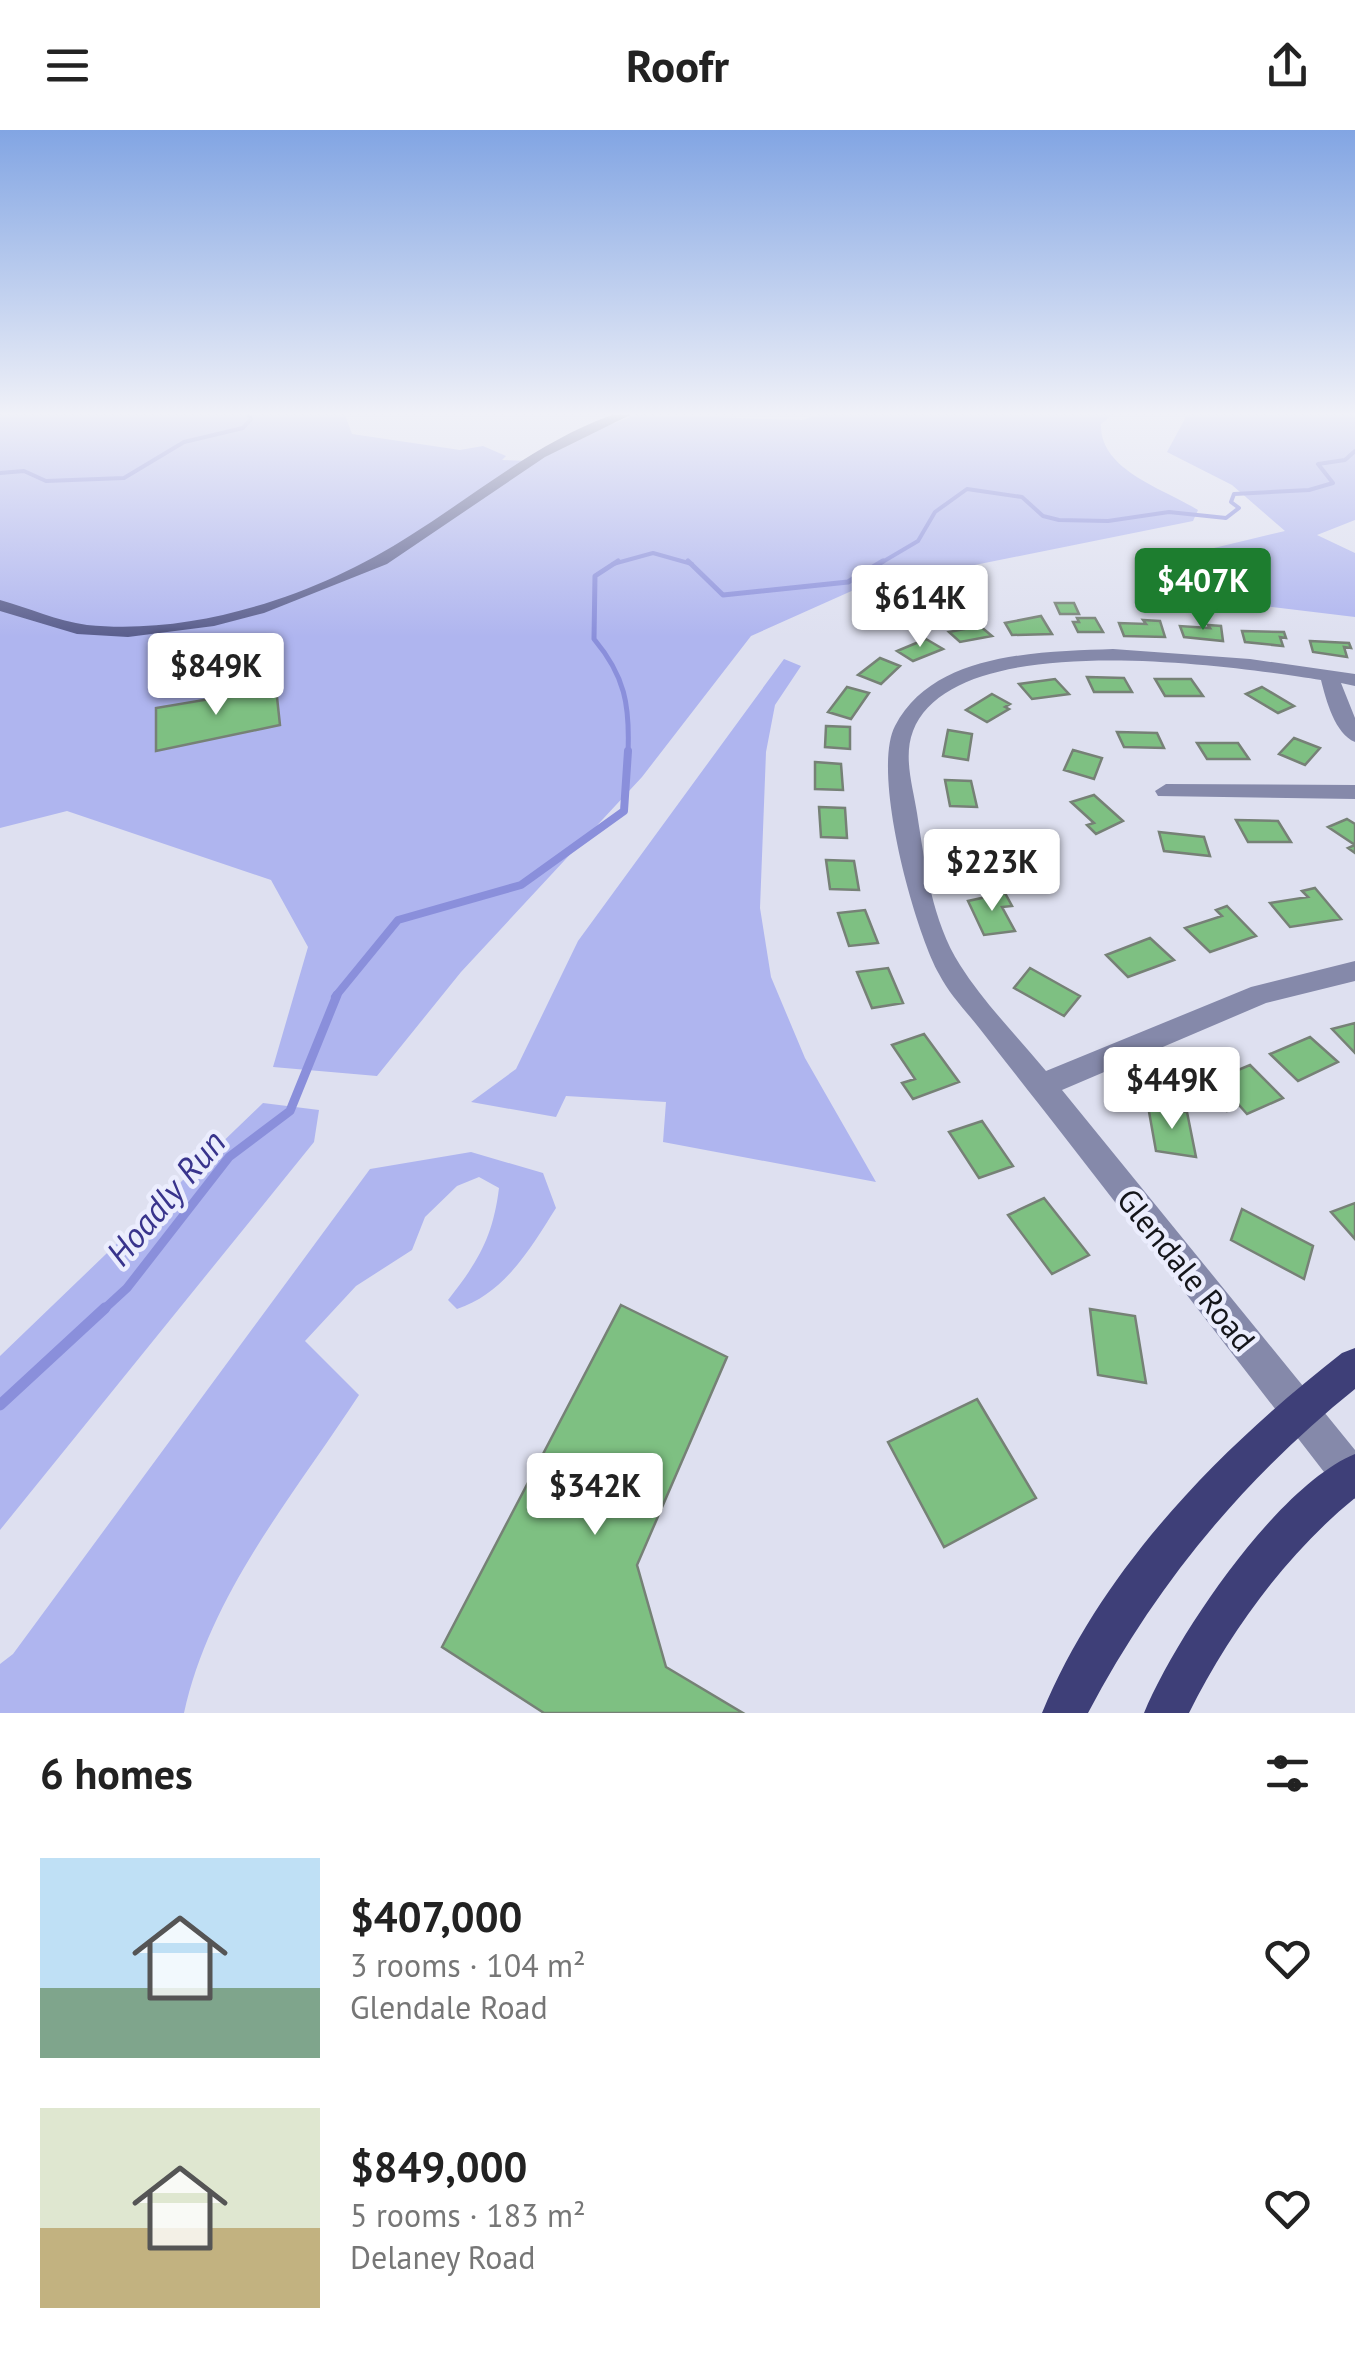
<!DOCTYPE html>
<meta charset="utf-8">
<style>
body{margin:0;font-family:"PT Sans",sans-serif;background:#f6f6f6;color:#222;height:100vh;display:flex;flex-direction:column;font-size:38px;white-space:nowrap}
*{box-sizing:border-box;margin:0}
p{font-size:32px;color:#767676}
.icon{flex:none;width:55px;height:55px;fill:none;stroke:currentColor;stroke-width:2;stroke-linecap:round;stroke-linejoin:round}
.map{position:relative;height:1583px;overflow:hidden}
.drawer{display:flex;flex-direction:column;background:#fff;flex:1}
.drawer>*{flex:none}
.price{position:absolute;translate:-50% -85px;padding:0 22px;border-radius:10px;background:#fff;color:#222;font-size:32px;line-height:65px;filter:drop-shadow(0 2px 5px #0008)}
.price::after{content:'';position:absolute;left:50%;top:60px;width:30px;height:22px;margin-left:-15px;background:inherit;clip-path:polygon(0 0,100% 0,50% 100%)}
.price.on{background:#1d7d2f;color:#fff}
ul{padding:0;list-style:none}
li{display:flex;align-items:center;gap:30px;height:250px;padding:0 40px}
li span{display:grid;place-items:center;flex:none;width:280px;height:200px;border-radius:0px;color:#555}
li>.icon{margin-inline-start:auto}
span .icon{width:120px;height:120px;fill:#fffc;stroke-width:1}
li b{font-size:42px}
h2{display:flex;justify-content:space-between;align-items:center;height:120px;padding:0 40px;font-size:42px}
header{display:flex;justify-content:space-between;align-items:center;height:130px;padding:0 40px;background:#fff;font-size:45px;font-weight:600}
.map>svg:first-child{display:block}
.green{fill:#afb5ef}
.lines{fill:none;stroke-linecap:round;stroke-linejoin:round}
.stream-far4{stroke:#8a8fdb;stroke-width:4}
.stream-far3{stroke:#8a8fdb;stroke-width:5}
.stream-far2{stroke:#8a8fdb;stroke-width:8}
.stream-far1{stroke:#8a8fdb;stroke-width:9}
.stream{stroke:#8a8fdb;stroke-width:11}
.building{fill:#7ec082;stroke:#768176;stroke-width:2.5}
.street{fill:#8589aa;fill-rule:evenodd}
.secondary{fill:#5a5e8d;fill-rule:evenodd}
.primary{fill:#3e3f78;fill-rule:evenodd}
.labels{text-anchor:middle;stroke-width:9;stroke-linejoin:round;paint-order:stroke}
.street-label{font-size:32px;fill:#15161b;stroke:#ebedfd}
.water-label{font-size:35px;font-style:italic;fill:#39348c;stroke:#ebedfd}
</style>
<header><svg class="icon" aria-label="menu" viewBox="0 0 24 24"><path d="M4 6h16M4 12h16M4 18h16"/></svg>Roofr<svg class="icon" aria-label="share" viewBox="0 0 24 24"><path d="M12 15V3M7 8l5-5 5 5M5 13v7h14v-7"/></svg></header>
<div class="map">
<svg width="1355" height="1583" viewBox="0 0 1355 1583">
<rect width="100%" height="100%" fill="#dee0f0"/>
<path class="green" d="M0,285H345L352,304L460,320L483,316L506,326L502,330L533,331L575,308L636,285L802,290L819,285H1112L1101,294C1099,340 1164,359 1198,380L1193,391L856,459L751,506L642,647L461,842L377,946L273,937L308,817L271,750L67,681L0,698Z
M1187,285H1355V390L1317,405L1355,423V487L1138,461L1156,432L1285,401L1232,355L1167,322Z
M784,529L801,536L775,575L766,622L760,778L771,847L805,928L876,1052L663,1012L666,972L566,966L556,987L471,972L516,939L578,811Z
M263,973L319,980L314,1012L0,1400V1226Z
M471,1022L543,1043L556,1078C530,1119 505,1163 457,1179L448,1170C478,1132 493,1107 499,1058L479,1047L457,1056L425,1087L412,1120L356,1156L305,1211L359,1265C293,1366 210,1464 184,1583H0V1534L13,1524L370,1039Z"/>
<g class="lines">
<path class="stream-far4" d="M0,343L24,341L46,351L124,348L184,312L243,298L251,289L248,285
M613,434L653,423L692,434
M879,434L918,411L935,382L967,359L1022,367L1043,386L1059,390L1108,391L1169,382L1226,388L1239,378L1231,372L1234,364L1309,360L1333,353L1318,334L1345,330L1355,321"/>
<path class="stream-far3" d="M618,431L595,446L594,509C625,546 630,575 628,623
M688,431L723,465L848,452L883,431"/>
<path class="stream-far2" d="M335,867L398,790L521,755L624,681L628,621"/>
<path class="stream-far1" d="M102,1181L127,1158L229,1027L290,981L337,865"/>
<path class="stream" d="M0,1275L105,1178"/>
</g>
<path class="building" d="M1055,473H1074L1079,484H1060Z
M1041,486L1052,504L1012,505L1005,493Z
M1077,488H1095L1103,502H1078L1073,492H1079Z
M1143,490L1160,491L1165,507L1124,506L1119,493L1146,494Z
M1208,495L1221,496L1223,511L1184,507L1180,496L1210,498Z
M980,496L992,506L960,512L949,502Z
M1242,501L1284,502L1286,508L1280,507L1283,516L1245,512Z
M926,509L943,519L913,531L897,521Z
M1310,511L1349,513L1351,518L1344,517L1347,527L1313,522Z
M880,528L900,536L881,554L858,545Z
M1087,547L1124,548L1132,562H1094Z
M1055,549L1069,564L1032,569L1019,554Z
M1155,549H1191L1203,566H1165Z
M847,557L869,563L851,589L828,582Z
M1262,557L1294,576L1278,583L1246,564Z
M276,558L280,595L156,621V578Z
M992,564L1010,574L1005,577L1009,579L987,592L966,580Z
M826,596L850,597V619L825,617Z
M948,600L972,604L968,630L943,626Z
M1117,602L1157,603L1164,618L1124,617Z
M1294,608L1320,618L1305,635L1279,624Z
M1197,613H1238L1249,629H1207Z
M1073,620L1102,628L1094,649L1064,640Z
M815,632L841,634L843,660L815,659Z
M945,650L971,651L977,677L950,676Z
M1094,665L1123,691L1096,704L1087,695L1094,693L1071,672Z
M819,677L845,678L847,708L821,707Z
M1347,689L1355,694V723L1348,718L1355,715L1328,697Z
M1236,690L1278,691L1291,712H1248Z
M1159,702L1204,707L1210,726L1164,721Z
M958,710L980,711L982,717L990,718L996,744L964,743Z
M826,730L854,731L859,760L830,759Z
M1315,758L1341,789L1290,797L1270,773L1308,767L1302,761Z
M1005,763L1012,776L1002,777L1015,801L984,805L968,771Z
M1227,776L1256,806L1210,822L1185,798L1222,786L1216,780Z
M865,780L878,813L849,816L838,783Z
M1150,808L1174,830L1128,847L1106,825Z
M888,838L903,873L872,878L857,842Z
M1030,838L1080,866L1064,886L1014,858Z
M1355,893V923L1332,899Z
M924,904L959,952L913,969L902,953L915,949L892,915Z
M1310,907L1338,932L1298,951L1270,924Z
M1250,935L1283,968L1247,984L1239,975L1227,981L1202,955Z
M1148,976L1187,982L1196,1027L1156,1021Z
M982,991L1013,1036L979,1048L949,1002Z
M1044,1068L1089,1125L1052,1144L1008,1085Z
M1355,1073V1109L1331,1082Z
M1242,1079L1313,1116L1304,1149L1231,1110Z
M621,1175L727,1227L637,1435L666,1537L743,1583H544L442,1517Z
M1090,1179L1135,1186L1146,1253L1098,1245Z
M977,1269L1036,1368L944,1417L888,1312Z"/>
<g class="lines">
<path class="street" d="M1113,519L1250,529L1355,544V556L1341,553L1355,588V612C1335,604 1326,570 1321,550C1233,536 954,495 913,601C903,627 913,657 917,683C925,734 932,791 960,835C984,873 1018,907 1046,941L1251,857L1355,831V851L1266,873L1062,960L1355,1320V1369L1341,1364C1248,1244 1156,1125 1063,1005C1035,969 1008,935 980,899C966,881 949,864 939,844C914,799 871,642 895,596C934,521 1042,522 1113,519Z
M1166,654L1355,655V669L1158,666L1155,661Z"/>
<path class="secondary" d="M612,285H630L545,327L387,434L264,483L214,496L128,507L77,504L0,481V470C29,478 57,491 87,495C197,506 320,464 411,405C478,363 537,312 612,285Z"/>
<path class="primary" d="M1355,1218V1259C1243,1349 1155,1456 1088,1583H1042C1102,1438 1220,1318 1342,1223Z
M1355,1324V1368C1286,1424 1229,1503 1189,1583H1144C1176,1506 1277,1356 1355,1324Z"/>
</g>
<linearGradient id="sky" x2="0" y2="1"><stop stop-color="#82a5e3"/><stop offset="0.56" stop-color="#f0f1f8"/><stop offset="1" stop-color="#f0f1f8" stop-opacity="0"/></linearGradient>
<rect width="1355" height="507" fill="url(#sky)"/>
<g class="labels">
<g class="street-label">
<text transform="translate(1186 1140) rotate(51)" y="11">Glendale Road</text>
</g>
<g class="water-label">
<text transform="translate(166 1068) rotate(-50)" y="12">Hoadly Run</text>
</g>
</g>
</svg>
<b class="price on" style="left:1203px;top:503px">$407K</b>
<b class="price" style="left:920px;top:520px">$614K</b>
<b class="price" style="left:216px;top:588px">$849K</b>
<b class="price" style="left:992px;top:784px">$223K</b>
<b class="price" style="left:1172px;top:1002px">$449K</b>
<b class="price" style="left:595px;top:1408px">$342K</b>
</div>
<section class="drawer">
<h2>6 homes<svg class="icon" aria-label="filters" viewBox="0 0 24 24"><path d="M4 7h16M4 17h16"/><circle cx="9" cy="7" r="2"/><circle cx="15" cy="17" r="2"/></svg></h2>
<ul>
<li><span style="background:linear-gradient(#bfe0f5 65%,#7fa58c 0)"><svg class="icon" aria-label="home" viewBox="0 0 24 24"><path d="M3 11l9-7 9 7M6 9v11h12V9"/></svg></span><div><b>$407,000</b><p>3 rooms · 104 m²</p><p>Glendale Road</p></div><svg class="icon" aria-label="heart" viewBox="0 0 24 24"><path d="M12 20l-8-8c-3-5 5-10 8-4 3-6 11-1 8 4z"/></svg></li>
<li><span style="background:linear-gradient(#dfe7d0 60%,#c2b280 0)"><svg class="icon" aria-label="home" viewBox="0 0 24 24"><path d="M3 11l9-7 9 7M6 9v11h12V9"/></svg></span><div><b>$849,000</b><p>5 rooms · 183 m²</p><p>Delaney Road</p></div><svg class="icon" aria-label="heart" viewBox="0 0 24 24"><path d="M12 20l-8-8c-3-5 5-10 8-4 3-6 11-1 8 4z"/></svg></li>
</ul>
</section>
